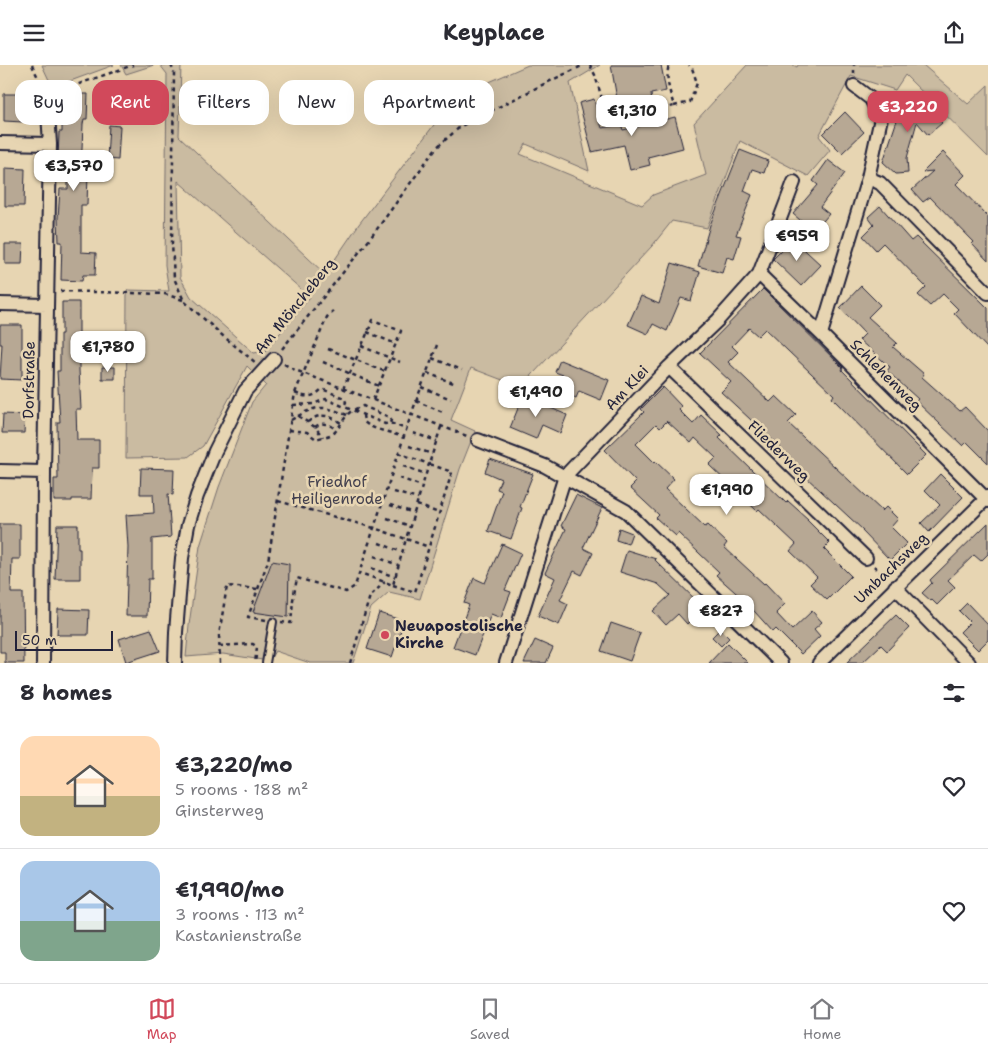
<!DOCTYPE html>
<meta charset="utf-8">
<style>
body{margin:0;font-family:"Shantell Sans",sans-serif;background:#f7f7f7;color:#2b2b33;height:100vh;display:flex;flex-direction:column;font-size:19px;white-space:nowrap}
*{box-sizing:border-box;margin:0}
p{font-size:16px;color:#7c7c81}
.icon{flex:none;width:28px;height:28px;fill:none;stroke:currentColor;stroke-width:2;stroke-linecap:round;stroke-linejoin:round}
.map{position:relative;height:598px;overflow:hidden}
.sheet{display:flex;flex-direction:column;background:#fff;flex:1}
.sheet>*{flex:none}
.top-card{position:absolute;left:15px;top:15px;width:500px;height:45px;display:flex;gap:10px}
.scale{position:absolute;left:15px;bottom:12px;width:98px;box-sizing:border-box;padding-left:5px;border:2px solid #22223b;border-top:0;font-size:14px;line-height:18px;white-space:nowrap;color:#22223b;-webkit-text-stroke:4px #e7d5b2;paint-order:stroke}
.price{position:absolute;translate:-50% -42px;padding:0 11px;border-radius:10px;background:#fff;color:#222;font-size:16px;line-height:32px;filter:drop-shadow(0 1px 2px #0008)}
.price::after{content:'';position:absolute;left:50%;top:30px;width:15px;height:11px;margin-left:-8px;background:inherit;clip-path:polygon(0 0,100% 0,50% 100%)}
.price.selected{background:#d1495b;color:#fff}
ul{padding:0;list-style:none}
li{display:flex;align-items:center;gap:15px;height:125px;padding:0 20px}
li+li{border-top:1px solid #e1e1e2}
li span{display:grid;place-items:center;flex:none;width:140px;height:100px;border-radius:15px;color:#555}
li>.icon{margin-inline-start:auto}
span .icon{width:60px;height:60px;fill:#fffc;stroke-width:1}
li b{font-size:21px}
h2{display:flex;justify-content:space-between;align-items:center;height:60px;padding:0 20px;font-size:21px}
.chip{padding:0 18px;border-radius:15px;background:#fff;box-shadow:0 5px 20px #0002;font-size:18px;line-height:45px}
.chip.selected{background:#d1495b;color:#fff}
header{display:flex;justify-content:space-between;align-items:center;height:65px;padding:0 20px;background:#fff;font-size:22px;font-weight:700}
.tab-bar{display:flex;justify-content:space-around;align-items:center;height:70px;border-top:1px solid #e1e1e2;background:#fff;font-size:14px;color:#7c7c81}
.tab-bar a{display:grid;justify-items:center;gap:2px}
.tab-bar .selected{color:#d1495b}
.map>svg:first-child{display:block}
.green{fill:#cabba1;stroke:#766e6e;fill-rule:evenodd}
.building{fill:#b7a894;stroke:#22223b}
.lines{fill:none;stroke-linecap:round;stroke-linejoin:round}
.service-casing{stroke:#22223b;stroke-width:10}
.minor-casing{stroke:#22223b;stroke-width:16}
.path{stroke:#22223b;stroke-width:2.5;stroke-dasharray:4 4;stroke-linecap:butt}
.service{stroke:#e7d5b2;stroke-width:6}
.minor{stroke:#e7d5b2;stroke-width:12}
.poi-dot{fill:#d1495b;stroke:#e7d5b2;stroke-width:2}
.labels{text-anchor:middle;stroke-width:5;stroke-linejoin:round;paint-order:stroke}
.street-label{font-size:15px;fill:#22223b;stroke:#e7d5b2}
.park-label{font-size:15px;fill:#44414f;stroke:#e7d5b2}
.poi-label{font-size:15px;font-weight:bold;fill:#22223b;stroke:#e7d5b2;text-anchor:start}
</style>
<header><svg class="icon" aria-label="menu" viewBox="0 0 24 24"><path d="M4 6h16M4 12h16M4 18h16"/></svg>Keyplace<svg class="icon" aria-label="share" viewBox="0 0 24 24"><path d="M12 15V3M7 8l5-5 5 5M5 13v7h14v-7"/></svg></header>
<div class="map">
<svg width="988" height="598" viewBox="0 0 988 598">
<rect width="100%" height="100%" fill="#e7d5b2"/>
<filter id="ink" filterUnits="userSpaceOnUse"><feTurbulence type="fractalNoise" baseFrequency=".02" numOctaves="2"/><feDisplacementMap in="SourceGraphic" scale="10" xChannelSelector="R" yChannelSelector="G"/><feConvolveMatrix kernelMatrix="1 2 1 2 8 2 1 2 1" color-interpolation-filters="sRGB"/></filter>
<g filter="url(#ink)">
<path class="green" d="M42,0H114L65,18L49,15Z
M121,0H154L126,9Z
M160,0H181L179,71L325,209L359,159L455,32L528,0H600L570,18L589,106L526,79L520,89L642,140L653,130L706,110L694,58L747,0H793L797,2L798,0H923L968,39L988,20V92L905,10L895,25L851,11L819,71L830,85L808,111L740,76L707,163L672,156L652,181L521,322L471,303L451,355L475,366L460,404L420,534L389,527L371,543L353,598H310L275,586L269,596L223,589L186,592L189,560L200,481L219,422L252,337L266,320L247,301L203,381L188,392L126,393L127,225L169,226L165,200L167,9ZM178,116L310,232L265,286L254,288L191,232L180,212Z"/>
<path class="building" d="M611,0H661L666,26L651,29L652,38L619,45Z
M4,29H24L23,57L4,56Z
M66,29H88L87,54H84L83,59L81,108H88L87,140H81V187L96,188L95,210H83L82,216L61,215L62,177H59L58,153L60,124H68V104L60,103L61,97H58L59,67H62V56H66Z
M918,30L942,58L928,70L917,57L907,93L908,108L896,109L883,97L898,52L896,49Z
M594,34L602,63L621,59L623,65L675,52L683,83L648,92L650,100L630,105L624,80L592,87L579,38Z
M845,47L864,67L842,88L823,69Z
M109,60L120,61L118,95L107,94Z
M740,85L768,96L764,108L752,104L744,126L752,130L736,170L741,171L734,194L727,192L722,208L698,201L710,160Z
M943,87L965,110L956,119L988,152V196L972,179L974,177L930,132L923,137L912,125L933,106L923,107Z
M828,95L845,108L820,142L829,149L814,167L793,149L818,120L813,116Z
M5,103L25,104L24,141H5Z
M880,141L911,176L916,172L988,243V284L954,248L958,244L943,229L930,241L918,230L926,222L883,178L876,185L863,171L874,160L868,152Z
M793,174L821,200L801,221L773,194Z
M5,179H23L22,199H5Z
M672,198L700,207L691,236L681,233L667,266L653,259L648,269L628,260L641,231L659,239Z
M861,221L880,240L868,252L897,278L893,282L924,309L922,312L960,346L965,342L988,366V398L967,377L963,381L916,336L918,334L887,306L890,302L859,275L865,269L840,243Z
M763,224L843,303L842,305L926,390L907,409L832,333L834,330L765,264L758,271L749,263L732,281L738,287L728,297L770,337L776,331L796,350L788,358L882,446L886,442L898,454L891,462L907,478L890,495L862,466L863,465L778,386L781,383L721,327L731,317L700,288Z
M62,237H79V305L81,344H76L77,375H99V403H92L91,434H72V436H54V414H58L57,357H60L57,306H60V269H62Z
M0,260H22V315L0,314L2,279H0Z
M560,295L609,315L601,335L579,326L576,333L557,325L563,310L555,307Z
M102,302H115V314H102Z
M663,322L682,342L679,345L693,359L701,350L722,370L719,373L786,438L788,436L808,454L807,455L830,478L824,484L851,511L827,535L810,519L817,512L790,486L796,479L759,444L757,446L709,400L716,393L695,373L691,378L667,356L660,363L656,359L636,379L654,397L655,396L674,414L665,424L705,462L708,460L727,478L724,482L764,519L765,518L785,539L776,548L792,565L812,546L822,557L814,564L820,571L801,589L776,564L773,567L745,536L716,510L719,507L678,468L676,471L656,453L659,450L630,423L636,417L605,385L644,347L641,344Z
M523,331L567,350L560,368L542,360L536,374L510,363Z
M3,349L25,350L24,368H2Z
M490,394L533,409L520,442L522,443L511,474L488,466L502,426L497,424L501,414L485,407Z
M141,403L174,404L173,430L168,429L171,472L152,474V514H148L147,551H126L128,482L126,450L154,448L153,429H140Z
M940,409L963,432L929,467L921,458L940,440L925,425Z
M576,430L602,443L583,483L593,488L582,510L574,506L560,535L568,539L559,560L538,551L555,513L545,508L566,464L561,461Z
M988,458V489L981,496L974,490L948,515L955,522L937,540L932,535L931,536L922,528L932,518L930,515Z
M0,459H20V494H12L11,528H23L24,598H5V587H0Z
M57,460H78V484H80V514H55Z
M619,463L632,468L628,479L616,475Z
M502,479L521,488L505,525L511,527L501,553L491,549L475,590L453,582L469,540L464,538L474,513L485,518Z
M627,485L656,494L655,495L704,543L687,559L678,549L666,560L653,546L670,530L658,519L620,507Z
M272,496L289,499L288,552L253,547Z
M967,538L988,560V575L978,585L960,567L970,557L959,546Z
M58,544L89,545L88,570H57Z
M379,548L404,556L392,592L367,584Z
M896,550L909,563L887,586L881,580L862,598H846Z
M611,558L640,568L630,596L601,586Z
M151,564L160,586L126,597L119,574Z
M720,564L729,573L721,581L712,572Z
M535,575L553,583L546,598H524Z
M728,578L748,598H709Z"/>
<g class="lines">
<g class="service-casing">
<path id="service" d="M266,598L273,557"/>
</g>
<g class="minor-casing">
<path id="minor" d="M0,78L50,79
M868,113L880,118L988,228
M759,209L821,269L988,436
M0,239L47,240
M821,269L868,113L881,53L871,34L854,21
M669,302L866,493
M478,375L545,401L626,446L781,598
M0,406L44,407
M895,522L969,598
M43,598L44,407L50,79L47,32
M175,598L176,567L182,493L188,460L197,431L215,386L245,326L274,294
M506,598L565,411L669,302L718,255L759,209L794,117
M819,598L988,432"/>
</g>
<path class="path" d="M32,0L42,21
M171,0L174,7L172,178L174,213L184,236L223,271L256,298
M590,0L595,10L608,54L628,52L674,41C670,28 665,13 669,0
M854,9V0
M56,27L133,0
M674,41L690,37L697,18L692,3L689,0
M60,226L165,229L183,235
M367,267L396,279
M361,281L400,297
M282,284L369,175L436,83L461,61L546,18L584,0
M328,284L384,306
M432,293L462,305
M323,297L379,321
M284,299L295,305L467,371
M427,308L456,319
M421,322L451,334
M343,324L373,255L401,266L373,335
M295,328C306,333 313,333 322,324L344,333L346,337L344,341
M416,336L445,348
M293,340L313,339L326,334L385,359L390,358L406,364
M363,350L364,357C376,367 390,365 403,373
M298,351L315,362L323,372
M291,355C315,341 320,339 347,350
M308,357C320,347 329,350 341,358
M315,362C323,356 328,359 336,364
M289,365L307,367L316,374C322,372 331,371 335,367C346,354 344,347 363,341L389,352L391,355L390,358
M413,368L437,376
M409,381L432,389
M398,388L429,399L406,474L429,482
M403,401L426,409
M399,413L422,421
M394,427L418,434
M278,436L374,463L406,474L393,520L360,508
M390,440L414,448
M417,440L439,448
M387,453L410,461
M379,478L402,487
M374,491L398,500
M874,501L886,513
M371,503L395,512
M393,520L415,527L452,407L429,399L441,362
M266,555L248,552L268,496L295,328L327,252L333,246
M281,557L291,558L293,535L297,513L346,527L355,521L411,350L437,280
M219,581L253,579L257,582L255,598
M220,598L219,570L227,521L258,524
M350,598L370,531L385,517"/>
<use href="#service" class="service"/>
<use href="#minor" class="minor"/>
</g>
</g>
<circle class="poi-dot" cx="385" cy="570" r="5"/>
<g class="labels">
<g class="street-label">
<text transform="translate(295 241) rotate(-51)" y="5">Am Möncheberg</text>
<text transform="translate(886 310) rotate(45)" y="5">Schlehenweg</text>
<text transform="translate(29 315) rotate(-89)" y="5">Dorfstraße</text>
<text transform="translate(627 323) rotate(-47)" y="5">Am Klei</text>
<text transform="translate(779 386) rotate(44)" y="5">Fliederweg</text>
<text transform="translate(891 503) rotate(-44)" y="5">Umbachsweg</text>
</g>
<g class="park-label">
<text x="337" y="422">Friedhof<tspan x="337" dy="17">Heiligenrode</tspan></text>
</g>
<g class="poi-label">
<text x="395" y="566">Neuapostolische<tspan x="395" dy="17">Kirche</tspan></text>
</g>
</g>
</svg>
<div class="scale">50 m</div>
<b class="price selected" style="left:908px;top:68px">€3,220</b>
<b class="price" style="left:632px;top:72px">€1,310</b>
<b class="price" style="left:74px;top:127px">€3,570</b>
<b class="price" style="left:797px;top:197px">€959</b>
<b class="price" style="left:108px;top:308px">€1,780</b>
<b class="price" style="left:536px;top:353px">€1,490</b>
<b class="price" style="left:727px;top:451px">€1,990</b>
<b class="price" style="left:721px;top:572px">€827</b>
<div class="top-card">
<a class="chip">Buy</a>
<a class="chip selected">Rent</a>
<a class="chip">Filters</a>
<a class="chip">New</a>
<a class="chip">Apartment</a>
</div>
</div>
<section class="sheet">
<h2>8 homes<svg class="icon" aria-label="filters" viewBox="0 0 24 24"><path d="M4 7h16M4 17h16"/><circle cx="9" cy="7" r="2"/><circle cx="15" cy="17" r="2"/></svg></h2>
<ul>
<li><span style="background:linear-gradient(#ffd9b3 60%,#c2b280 0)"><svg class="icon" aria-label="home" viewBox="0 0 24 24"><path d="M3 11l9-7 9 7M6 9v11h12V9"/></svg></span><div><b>€3,220/mo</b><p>5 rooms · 188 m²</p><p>Ginsterweg</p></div><svg class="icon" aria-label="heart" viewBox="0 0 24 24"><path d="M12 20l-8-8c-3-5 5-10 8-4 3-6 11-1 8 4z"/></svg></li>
<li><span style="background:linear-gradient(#a9c7e8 60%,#7fa58c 0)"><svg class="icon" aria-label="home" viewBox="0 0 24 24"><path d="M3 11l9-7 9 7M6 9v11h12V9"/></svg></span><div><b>€1,990/mo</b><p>3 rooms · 113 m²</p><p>Kastanienstraße</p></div><svg class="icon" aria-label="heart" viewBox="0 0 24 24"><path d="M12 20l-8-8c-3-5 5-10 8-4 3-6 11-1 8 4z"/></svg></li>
</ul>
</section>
<nav class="tab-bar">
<a class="selected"><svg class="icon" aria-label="map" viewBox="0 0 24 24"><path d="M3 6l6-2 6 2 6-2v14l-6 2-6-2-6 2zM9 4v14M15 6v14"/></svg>Map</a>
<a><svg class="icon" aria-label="saved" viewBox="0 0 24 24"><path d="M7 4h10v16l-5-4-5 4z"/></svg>Saved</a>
<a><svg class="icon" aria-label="home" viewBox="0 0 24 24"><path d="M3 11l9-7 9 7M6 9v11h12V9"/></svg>Home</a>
</nav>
